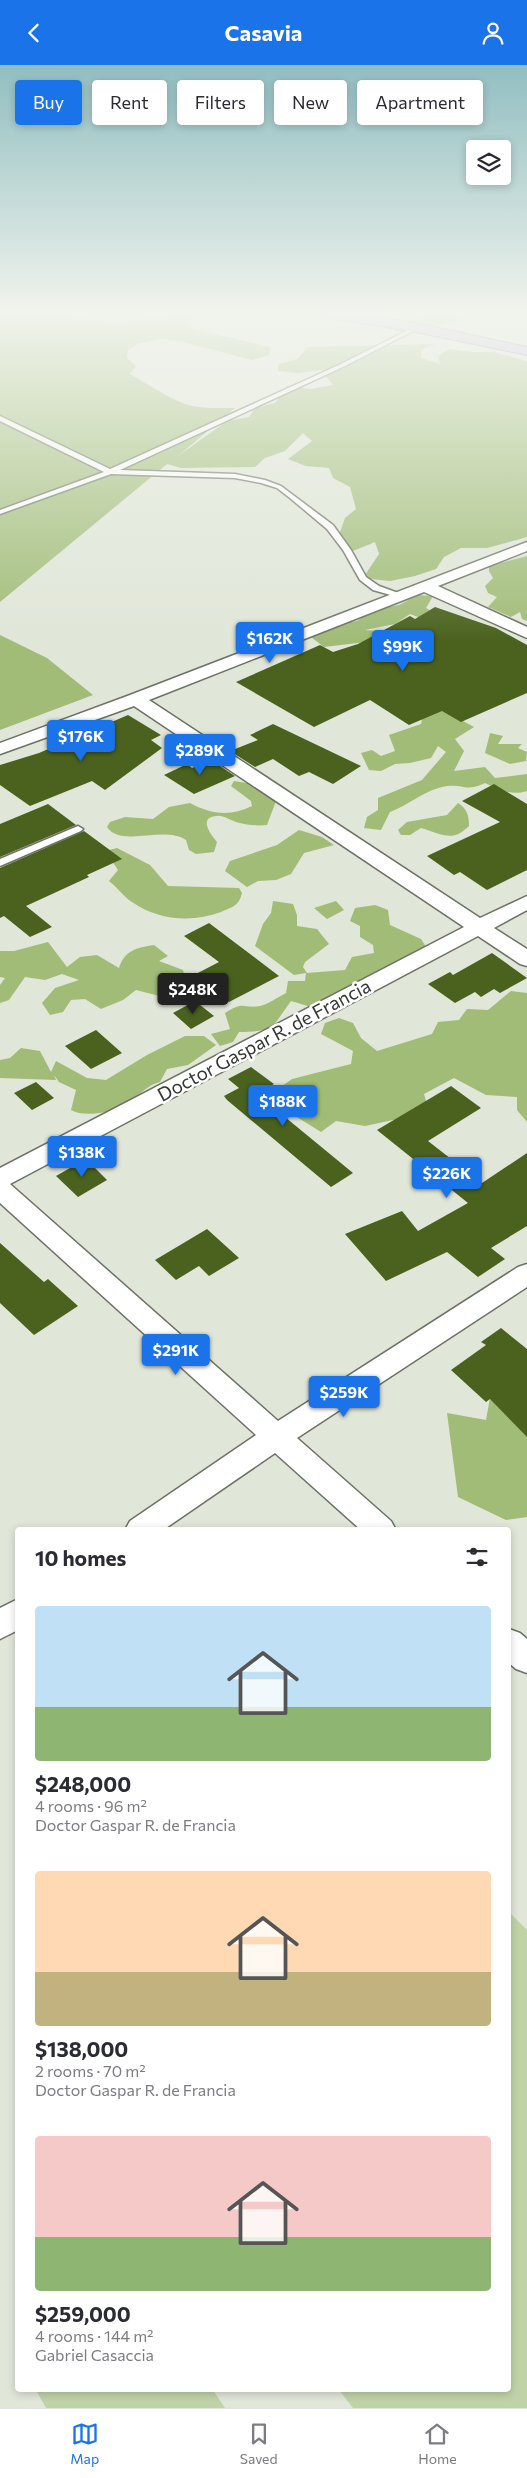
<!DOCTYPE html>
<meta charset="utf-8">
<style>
body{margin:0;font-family:Commissioner,sans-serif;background:#f2f2f3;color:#2b2b33;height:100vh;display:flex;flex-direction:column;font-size:19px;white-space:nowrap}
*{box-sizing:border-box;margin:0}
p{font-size:16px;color:#7c7c81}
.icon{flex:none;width:28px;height:28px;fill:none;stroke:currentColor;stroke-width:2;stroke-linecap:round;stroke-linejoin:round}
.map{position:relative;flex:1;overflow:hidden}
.panel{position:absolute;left:15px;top:1462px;width:496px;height:865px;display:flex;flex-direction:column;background:#fff;border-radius:5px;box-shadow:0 2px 8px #0003}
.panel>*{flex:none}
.top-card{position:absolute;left:15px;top:15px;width:498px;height:45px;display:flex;gap:10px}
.tools{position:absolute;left:466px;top:75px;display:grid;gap:10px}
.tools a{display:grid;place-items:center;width:45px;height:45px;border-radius:5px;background:#fff;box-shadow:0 2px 8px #0003;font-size:25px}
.price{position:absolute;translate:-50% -42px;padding:0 11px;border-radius:5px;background:#1a73e8;color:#fff;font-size:16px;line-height:32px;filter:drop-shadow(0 1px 2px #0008)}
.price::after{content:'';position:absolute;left:50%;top:30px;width:15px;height:11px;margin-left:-8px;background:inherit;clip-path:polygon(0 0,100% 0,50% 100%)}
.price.on{background:#222;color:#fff}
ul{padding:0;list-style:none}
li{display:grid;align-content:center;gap:10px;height:265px;padding:0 20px}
li span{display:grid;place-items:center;height:155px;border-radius:5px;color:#555}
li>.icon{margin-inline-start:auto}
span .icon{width:90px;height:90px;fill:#fffc;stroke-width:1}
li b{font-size:21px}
h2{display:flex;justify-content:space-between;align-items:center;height:60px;padding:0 20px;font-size:21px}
.tag{padding:0 18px;border-radius:5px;background:#fff;box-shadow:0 2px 8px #0003;font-size:18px;line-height:45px}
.tag.on{background:#1a73e8;color:#fff}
header{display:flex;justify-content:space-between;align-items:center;height:65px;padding:0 20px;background:#1a73e8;color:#fff;font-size:22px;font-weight:700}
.tabs{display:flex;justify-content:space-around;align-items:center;height:70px;border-top:1px solid #e1e1e2;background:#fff;font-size:14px;color:#7c7c81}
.tabs a{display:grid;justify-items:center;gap:2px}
.tabs .on{color:#1a73e8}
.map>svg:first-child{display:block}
.green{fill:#c0d3a7}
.forest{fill:#a0bc77}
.building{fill:#4a621e}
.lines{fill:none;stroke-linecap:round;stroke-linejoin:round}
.service-casing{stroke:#6c7265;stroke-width:3}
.minor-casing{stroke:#6c7265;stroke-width:3}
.primary-casing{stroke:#805ca5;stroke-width:2}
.service{fill:#fff;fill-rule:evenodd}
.minor{fill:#fff;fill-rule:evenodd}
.primary{fill:#cba9ee;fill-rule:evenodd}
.labels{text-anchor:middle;stroke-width:5;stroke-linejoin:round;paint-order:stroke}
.street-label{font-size:19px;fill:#353732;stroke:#fff}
</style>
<header><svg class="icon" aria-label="back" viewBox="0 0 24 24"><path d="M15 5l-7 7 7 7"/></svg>Casavia<svg class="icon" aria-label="person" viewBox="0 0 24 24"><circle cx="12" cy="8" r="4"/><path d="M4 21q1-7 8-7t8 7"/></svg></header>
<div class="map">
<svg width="527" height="2343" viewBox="0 0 527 2343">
<rect width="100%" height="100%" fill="#e0e6d8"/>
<path class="green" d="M509,1847L527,1865V2343H353L339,2325H509Z
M36,2325H213L225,2343H46Z"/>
<path class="forest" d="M0,248H76V251L113,259L175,248H206L189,257L193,264L270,282L269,290L252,295L183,277L161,274L140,278L128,285L127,293L136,301L130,309C148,319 166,332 185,339C201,344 219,343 235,343L178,391L227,356L249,352L255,343L275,338L287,321L311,324L333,320L321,305L299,308L278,306L279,299L297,294L308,282L435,279L422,285L421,293L440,299L438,291L449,284L472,287H494L527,296V472L487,483H461L444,492L436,504L415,511L390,516L363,513L379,489L375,477L353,486L338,473L345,453L356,444L350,422L333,413L329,403L306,401L288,394L312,376L303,368L285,386L265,393L255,402L181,403L167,399L0,537Z
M424,248H468L461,255L451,258L419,261L395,267Z
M527,491V556L522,554L520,547L511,552L488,542L497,532L488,528L485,521L493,513L489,506V501Z
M418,530L433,531L426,543L440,551L434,558L410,549L395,559L365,565L391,567L366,577L324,582L311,572L328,560L357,556L373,545L399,540Z
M0,570L47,593L93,630L0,665Z
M426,636L474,662L455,674L464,686L454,706L485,702L495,713L527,709V726C511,731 499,725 485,718C466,727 464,719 447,721C426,724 409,740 390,747L381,765L364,763L367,752L378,745V733L422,715L446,687L438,681L431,693L410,698L395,699L381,706L369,705L361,688L372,685L381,691L395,686L389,670L421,659Z
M490,668L503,671L498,679H522L518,683L527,687L526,696L510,699L485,688Z
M234,716L253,719L276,736L267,760C256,761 246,760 236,757C230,755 223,750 217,751C198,752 210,769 217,777L214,787L196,789L189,785L186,775C164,760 121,783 107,762L110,757L125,752L153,754L169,742L190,738C210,749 230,752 252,741L251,736L231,721Z
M458,738C467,744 469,750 469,761C452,778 442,769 421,763L410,770H401L398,765L407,757L447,750Z
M299,765L322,772L334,780L304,788L291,809L276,815L258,816L247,822L225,806L230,796L277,780Z
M117,783L150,800L168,821L239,823L242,828C239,841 232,842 221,847C192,858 157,855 132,837C124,832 117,822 109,816L118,805L108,790L109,785Z
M273,836L293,839L297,850V861L317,864L329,879L305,897L303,902L307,908L345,905L352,892L374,888L373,880L360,872V861L350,856L355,843L375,840L388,845L390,860L421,874L432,891L341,933H326L311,942L291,936C270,964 277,966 239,967L233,977L220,981L211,969L230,964L225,948C245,935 242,944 260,941C269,939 278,932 286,928L288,916H305L306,908L294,910L255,881L263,859L271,848Z
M336,836L344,845L327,854L314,843Z
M48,877L67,902L80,892L97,890L119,903C125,885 136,883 154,880L168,891L159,896L183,905L186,917L171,934L136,925L123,935L101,944L85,934L71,935L63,947L50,950L42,938L55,923L79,915L62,909L45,915L25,912L9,935L0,938V920L5,913L0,912V886H14Z
M511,926L527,928V1057L517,1045V1032L486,1030L454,1013L424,1029L428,1043L421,1058L393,1055L365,1061L336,1056L321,1067L297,1052L278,1035V1024L292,1014L351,999L353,986L321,969L325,958L339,953L353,958L361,973L377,986L432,969L438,957L459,955L467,944L488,945Z
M185,971H204L216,980L188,1000L167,1004L160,1017C143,1021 135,1037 120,1043C107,1048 83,1052 71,1045L76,1025L59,1017L54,1010L56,1015L0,1013V995L10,993L21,983L40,986L51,1007L56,996L87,1013L106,1015L147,990Z
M494,1311L527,1314V1452L506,1455L458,1432L447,1348L486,1355Z"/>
<path class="building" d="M435,542L496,563L527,580V628L461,657L442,646L409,660L370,635L314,662L236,617L320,580L333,587L358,579L410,551L415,554Z
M128,650L161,670L151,675L162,683L105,725L92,716L30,741L0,720V700L39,688Z
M273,659L361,701L333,719L309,707L299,711L273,694L255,702L230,686L258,675L250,670Z
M211,695L235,711L194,729L164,710L187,699L192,703Z
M494,719L527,739V805L487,825L460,807L454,810L427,791L500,757L462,736Z
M48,739L76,760L0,792V759Z
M84,766L122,794L87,810L89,812L26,841L52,862L30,872L4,851L0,853V803Z
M209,858L279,911L229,937L194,910L219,897L184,871Z
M492,888L527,913L500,928L494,924L481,932L475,927L455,938L428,919L450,907L453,910Z
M195,936L214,951L191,964L173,948Z
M96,965L122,988L91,1004L65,981Z
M251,1002L274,1019L257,1029L353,1108L331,1122L227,1035L224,1031L239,1023L228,1014Z
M36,1017L54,1033L32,1045L14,1028Z
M451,1021L481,1043L428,1076L482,1118L527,1088V1161L491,1183L505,1194L478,1212L447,1187L386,1216L345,1169L402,1146L418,1166L468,1138L377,1065Z
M86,1094L107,1115L78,1132L56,1111Z
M207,1164L239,1193L209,1211L199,1201L176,1215L155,1195Z
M0,1178L44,1217L48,1214L78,1241L34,1270L0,1238Z
M501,1263L527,1284V1372L490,1334L486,1337L451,1305L486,1280L481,1277Z"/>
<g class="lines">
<g class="service-casing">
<path id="service" d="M414,262L419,263L343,302L120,405L235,409L265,415L281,421L333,460L351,485L366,512L379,521L401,529V533L373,525L360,515L343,485L327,464L290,433L277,423L261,418L235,413L111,409L0,449V445L104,407L0,356V351L110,404L339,300Z
M78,761L83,764L81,766L0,801V794Z"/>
</g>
<g class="minor-casing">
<path id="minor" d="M527,477V486L438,521L527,562V573L424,527L149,635L480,853L527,831V845L494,863L527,884V901L520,899L478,871L10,1119L278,1356L518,1202L527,1199V1222L297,1373L391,1456L396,1465H361L275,1388L163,1465H125L130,1456L256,1370L0,1138V1103L464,862L134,641L0,689V678L130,630Z
M18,1534V1565L0,1574V1543Z
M509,1564L520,1568L527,1574V1608L516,1604L509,1598Z"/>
</g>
<g class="primary-casing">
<path id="primary" d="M318,248C388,248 458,268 527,282V290L416,267L324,252Z"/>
</g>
<use href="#service" class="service"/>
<use href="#minor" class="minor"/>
<use href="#primary" class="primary"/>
</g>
<linearGradient id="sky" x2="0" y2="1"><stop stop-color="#91bec1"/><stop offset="0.43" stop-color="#f1f4ed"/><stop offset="1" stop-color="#f1f4ed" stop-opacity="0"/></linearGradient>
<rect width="527" height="576" fill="url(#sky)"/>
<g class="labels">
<g class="street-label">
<text transform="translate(264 975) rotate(-28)" y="7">Doctor Gaspar R. de Francia</text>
</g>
</g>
</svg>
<div class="tools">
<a><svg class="icon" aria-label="layers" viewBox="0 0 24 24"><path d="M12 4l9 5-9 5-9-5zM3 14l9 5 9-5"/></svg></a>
</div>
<b class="price" style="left:270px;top:599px">$162K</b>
<b class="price" style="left:403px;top:607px">$99K</b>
<b class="price" style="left:81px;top:697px">$176K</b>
<b class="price" style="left:200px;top:711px">$289K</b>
<b class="price on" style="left:193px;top:950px">$248K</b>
<b class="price" style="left:283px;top:1062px">$188K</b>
<b class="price" style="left:82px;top:1113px">$138K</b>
<b class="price" style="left:447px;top:1134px">$226K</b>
<b class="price" style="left:176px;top:1311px">$291K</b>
<b class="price" style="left:344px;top:1353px">$259K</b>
<div class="top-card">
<a class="tag on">Buy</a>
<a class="tag">Rent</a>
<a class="tag">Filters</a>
<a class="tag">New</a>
<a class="tag">Apartment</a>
</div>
<section class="panel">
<h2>10 homes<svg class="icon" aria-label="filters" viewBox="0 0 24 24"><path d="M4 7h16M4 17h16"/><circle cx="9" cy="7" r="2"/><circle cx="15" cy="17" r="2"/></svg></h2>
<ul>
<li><span style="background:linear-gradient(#bfe0f5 65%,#8fb573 0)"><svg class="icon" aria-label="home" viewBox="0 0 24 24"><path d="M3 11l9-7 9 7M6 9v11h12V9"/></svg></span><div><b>$248,000</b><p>4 rooms · 96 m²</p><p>Doctor Gaspar R. de Francia</p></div></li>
<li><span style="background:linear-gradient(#ffd9b3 65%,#c2b280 0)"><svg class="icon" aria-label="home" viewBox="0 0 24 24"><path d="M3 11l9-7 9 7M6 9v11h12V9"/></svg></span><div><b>$138,000</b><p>2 rooms · 70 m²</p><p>Doctor Gaspar R. de Francia</p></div></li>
<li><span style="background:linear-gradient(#f6c9c9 65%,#8fb573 0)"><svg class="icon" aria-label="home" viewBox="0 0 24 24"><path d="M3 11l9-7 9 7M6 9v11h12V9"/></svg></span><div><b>$259,000</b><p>4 rooms · 144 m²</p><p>Gabriel Casaccia</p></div></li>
</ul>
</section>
</div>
<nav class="tabs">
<a class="on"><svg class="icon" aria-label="map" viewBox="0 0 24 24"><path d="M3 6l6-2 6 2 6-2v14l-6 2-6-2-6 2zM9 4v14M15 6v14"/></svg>Map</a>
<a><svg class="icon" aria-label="saved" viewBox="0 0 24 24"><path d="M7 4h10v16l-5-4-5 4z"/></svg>Saved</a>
<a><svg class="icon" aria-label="home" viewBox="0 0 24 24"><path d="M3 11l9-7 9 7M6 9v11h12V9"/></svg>Home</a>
</nav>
